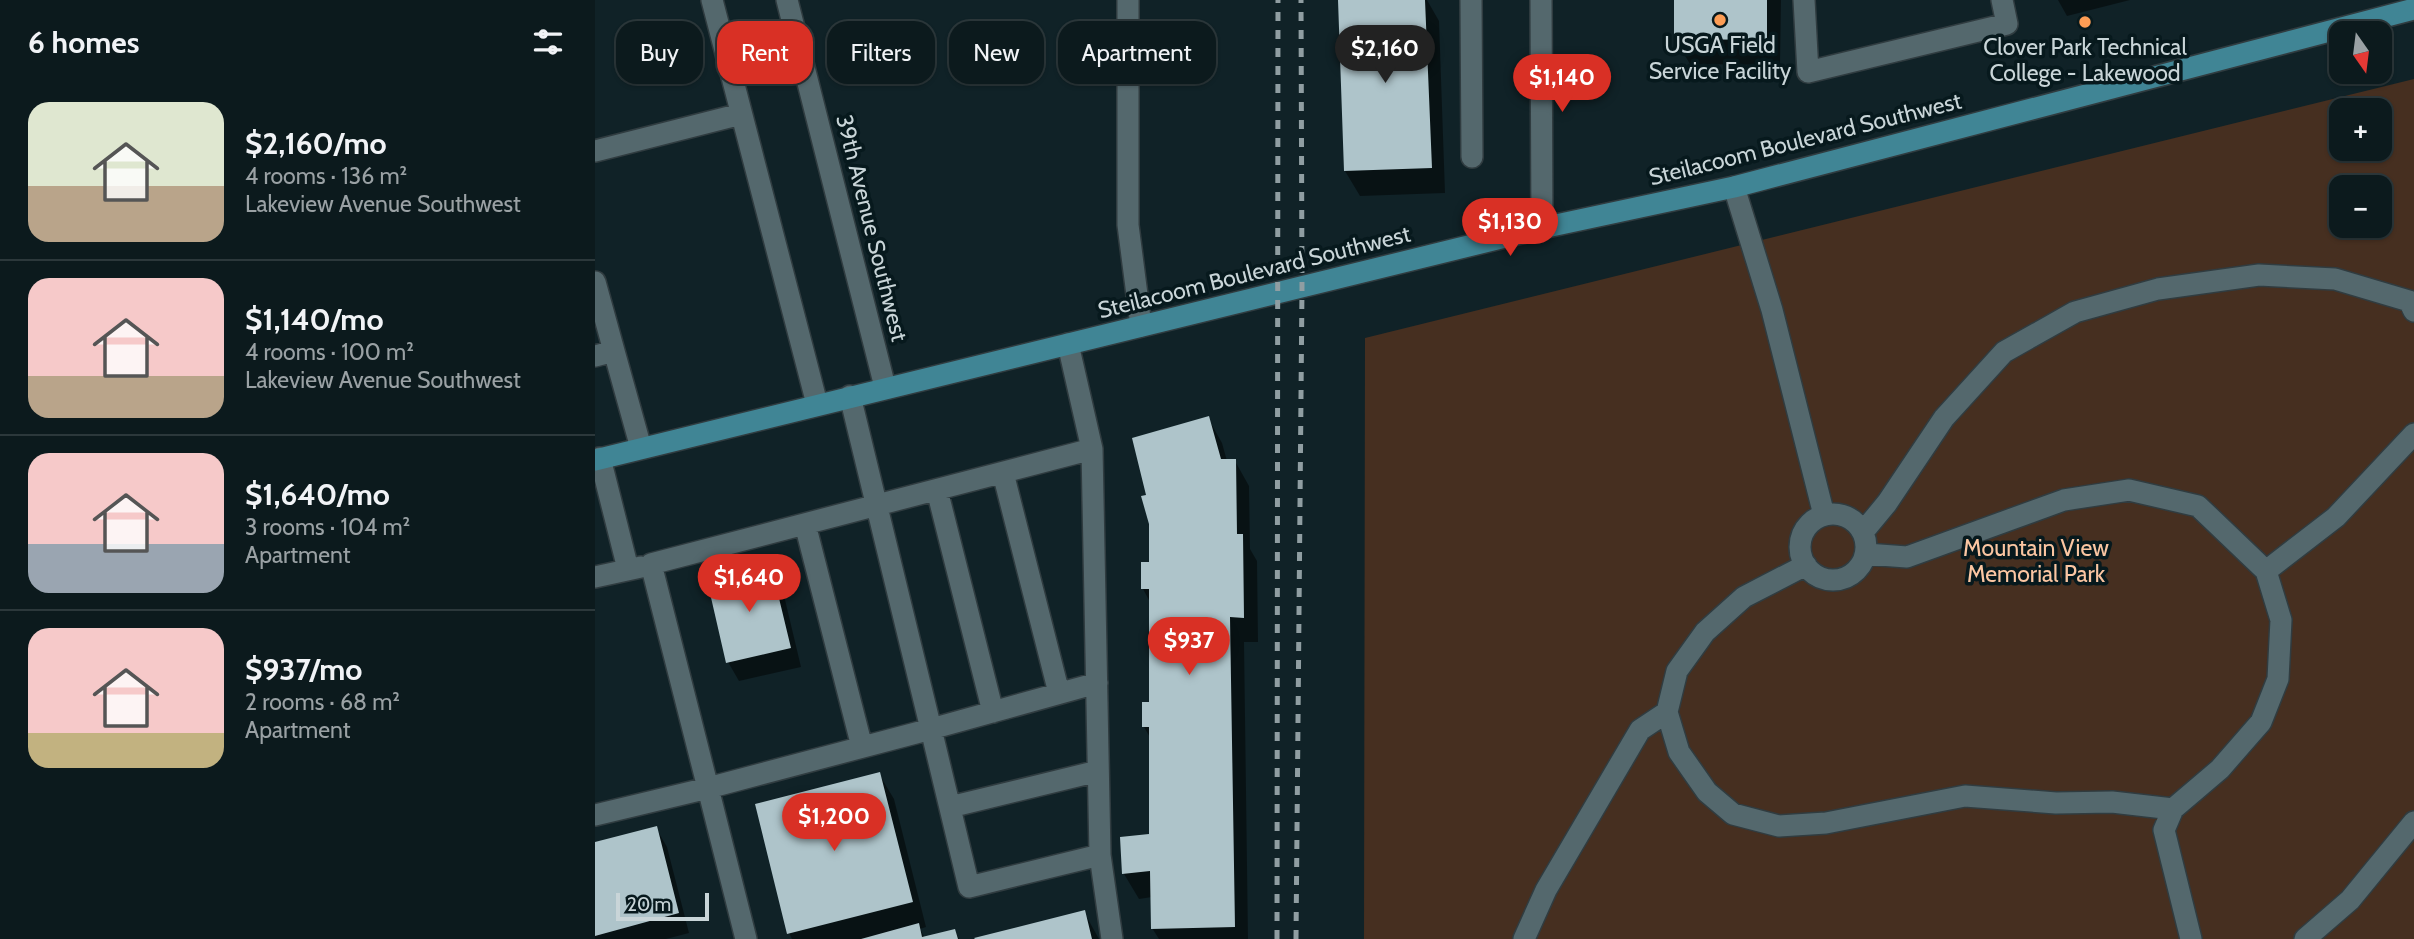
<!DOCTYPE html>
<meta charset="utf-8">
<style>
body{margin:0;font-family:Cabin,sans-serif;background:#1a272a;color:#f1f3f6;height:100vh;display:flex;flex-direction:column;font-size:26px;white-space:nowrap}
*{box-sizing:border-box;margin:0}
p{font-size:23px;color:#9aa1a4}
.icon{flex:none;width:38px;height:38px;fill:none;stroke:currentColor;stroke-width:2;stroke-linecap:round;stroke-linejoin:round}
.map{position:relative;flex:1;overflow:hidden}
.details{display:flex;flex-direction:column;background:#0c1a1d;width:595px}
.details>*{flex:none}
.banner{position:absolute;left:21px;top:21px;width:665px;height:63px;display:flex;gap:14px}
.needle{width:46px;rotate:166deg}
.tools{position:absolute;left:1734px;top:21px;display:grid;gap:14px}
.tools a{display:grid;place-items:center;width:63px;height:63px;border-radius:14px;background:#0c1a1d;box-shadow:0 2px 5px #0004,0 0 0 2px #2c383b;font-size:35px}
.scale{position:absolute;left:21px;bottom:18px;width:93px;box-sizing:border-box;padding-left:7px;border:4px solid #c9d5d8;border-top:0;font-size:19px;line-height:24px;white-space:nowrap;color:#c9d5d8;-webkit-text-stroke:5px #07191d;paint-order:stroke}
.price{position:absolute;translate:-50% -60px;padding:0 16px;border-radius:24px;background:#d93025;color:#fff;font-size:23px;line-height:46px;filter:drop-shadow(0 2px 4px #0008)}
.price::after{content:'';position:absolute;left:50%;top:42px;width:21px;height:16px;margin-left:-10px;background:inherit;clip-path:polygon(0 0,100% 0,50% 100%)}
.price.current{background:#222;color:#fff}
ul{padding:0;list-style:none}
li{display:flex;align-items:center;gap:21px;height:175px;padding:0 28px}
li+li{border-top:2px solid #2c383b}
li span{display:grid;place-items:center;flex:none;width:196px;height:140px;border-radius:21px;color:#555}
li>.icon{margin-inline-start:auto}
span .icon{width:84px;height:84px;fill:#fffc;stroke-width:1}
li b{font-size:30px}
h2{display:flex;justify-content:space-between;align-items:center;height:84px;padding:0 28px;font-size:30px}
.tag{padding:0 24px;border-radius:21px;background:#0c1a1d;box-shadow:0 2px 5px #0004,0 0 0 2px #2c383b;font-size:24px;line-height:63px}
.tag.current{background:#d93025;color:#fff}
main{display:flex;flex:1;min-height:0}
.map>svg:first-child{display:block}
.green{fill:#462f20;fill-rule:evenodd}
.shadow{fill:#0007}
.building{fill:#aec4ca}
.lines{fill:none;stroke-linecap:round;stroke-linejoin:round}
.minor-casing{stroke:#303c40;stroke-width:24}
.major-casing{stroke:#303c40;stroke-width:24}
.minor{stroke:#54686d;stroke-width:21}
.major{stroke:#408595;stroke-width:21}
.rail{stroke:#909ea2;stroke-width:5;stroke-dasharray:9 9;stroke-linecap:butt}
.poi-dot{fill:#fd9d55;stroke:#07191d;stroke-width:2.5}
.labels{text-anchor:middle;stroke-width:7;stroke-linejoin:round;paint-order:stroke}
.poi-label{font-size:23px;fill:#c9d5d8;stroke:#07191d}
.street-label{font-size:23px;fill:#c9d5d8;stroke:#07191d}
.park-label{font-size:23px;fill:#fbc6a2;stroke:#07191d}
</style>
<main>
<section class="details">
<h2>6 homes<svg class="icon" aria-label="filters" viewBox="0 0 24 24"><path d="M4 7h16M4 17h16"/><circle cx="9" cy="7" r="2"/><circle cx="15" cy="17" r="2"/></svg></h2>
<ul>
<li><span style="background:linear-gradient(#dfe7d0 60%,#b9a48a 0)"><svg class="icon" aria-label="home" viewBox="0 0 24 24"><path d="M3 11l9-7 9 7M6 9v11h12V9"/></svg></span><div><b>$2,160/mo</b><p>4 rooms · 136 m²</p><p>Lakeview Avenue Southwest</p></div></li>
<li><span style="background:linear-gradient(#f6c9c9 70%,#b9a48a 0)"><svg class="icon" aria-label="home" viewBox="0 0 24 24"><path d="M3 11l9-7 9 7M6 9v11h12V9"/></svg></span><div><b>$1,140/mo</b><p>4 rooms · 100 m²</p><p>Lakeview Avenue Southwest</p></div></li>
<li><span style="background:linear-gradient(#f6c9c9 65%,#9aa5b1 0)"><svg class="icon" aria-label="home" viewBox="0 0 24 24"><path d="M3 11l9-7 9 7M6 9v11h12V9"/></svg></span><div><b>$1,640/mo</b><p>3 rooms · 104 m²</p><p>Apartment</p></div></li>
<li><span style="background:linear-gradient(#f6c9c9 75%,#c2b280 0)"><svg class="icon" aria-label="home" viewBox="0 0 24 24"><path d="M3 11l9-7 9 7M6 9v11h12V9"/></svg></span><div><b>$937/mo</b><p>2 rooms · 68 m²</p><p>Apartment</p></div></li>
</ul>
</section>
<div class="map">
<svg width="1819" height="939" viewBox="0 0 1819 939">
<rect width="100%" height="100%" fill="#102227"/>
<path class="green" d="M1819,79V939H769L770,338ZM1746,110H1785V149H1746ZM1746,187H1785V226H1746Z"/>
<path class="shadow" d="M744,0H832L844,21L850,193L765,196L750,171Z
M1081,0H1186L1185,65L1095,64L1080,39Z
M1463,0H1535L1472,16Z
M613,418L627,443L632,461H640L654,486L655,549L662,561L663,642H649L653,939H564L557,928V897L544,899L529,874L556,836V739L549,727L556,703L555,602L548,589L556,564L553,496Z
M176,567L187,587L206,667L144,681L133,662Z
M284,774L299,799L331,927L325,929L330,938L360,931L364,939H197L194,933Z
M61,828L72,847L94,933L71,939H0V844Z
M489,912L504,939H383Z"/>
<path class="building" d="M743,0H830L837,168L749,171Z
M1079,0H1172V40L1079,39Z
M614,416L626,459H641L642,534H648L649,618L635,617L640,927L556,929L555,871L527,874L525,837L554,834V727H547V702H554V589H546V562H554V524L546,496L551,495L537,438Z
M176,565L196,648L131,663L112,580Z
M285,772L318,902L192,934L160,804Z
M62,826L84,913L0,936V842Z
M490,910L497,939H380L379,938Z
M324,923L327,937L360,929L363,939H266Z"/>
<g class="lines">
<g class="minor-casing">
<path id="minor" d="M117,0L222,404
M192,0L290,387
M533,0V225L546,326
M876,0L877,157
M946,0L947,228
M1209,0L1213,72L1412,24L1407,0
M0,151L146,114
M1139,187L1177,310L1229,515
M0,282L19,351
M473,344L497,449L56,564L113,788L336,729L374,887L505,855L497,449
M0,356L19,351L46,448
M255,396L336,729L502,683
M5,458L33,569
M408,473L464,693
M342,490L398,712
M1205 547a33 33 0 1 1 66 0a33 33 0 1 1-66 0Z
M210,524L267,747
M1268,532L1292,503L1349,418L1409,352L1480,312L1563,289L1664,275L1740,279L1814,301L1819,311
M1271,554L1312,557L1469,500L1534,490L1603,506L1671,571L1686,620L1683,679L1666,722L1625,769L1578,809L1569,830L1596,939
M1211,565L1149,597L1110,632L1082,671L1072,712L1084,752L1112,792L1138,814L1184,826L1231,823L1370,796L1461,803L1517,802L1578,809
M1671,571L1741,517L1819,434
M0,577L46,567
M355,807L503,771
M0,815L113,788L151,939
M505,855L517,939
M929,939L951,890L1045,730L1072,712
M1710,939L1755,900L1819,822"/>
</g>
<g class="major-casing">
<path id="major" d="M0,460L947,228L1139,187L1819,9"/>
</g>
<use href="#minor" class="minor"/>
<use href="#major" class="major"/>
<path class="rail" d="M682,939L683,0
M701,939L707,288L706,0"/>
</g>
<g class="poi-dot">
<circle cx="1125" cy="20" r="7"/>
<circle cx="1490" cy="22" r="7"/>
</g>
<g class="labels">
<g class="poi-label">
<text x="1125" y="53">USGA Field<tspan x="1125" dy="26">Service Facility</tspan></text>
<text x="1490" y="55">Clover Park Technical<tspan x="1490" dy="26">College - Lakewood</tspan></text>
</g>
<g class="street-label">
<text transform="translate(1210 139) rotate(-14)" y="8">Steilacoom Boulevard Southwest</text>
<text transform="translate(277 228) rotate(76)" y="8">39th Avenue Southwest</text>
<text transform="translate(659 272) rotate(-14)" y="8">Steilacoom Boulevard Southwest</text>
</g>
<g class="park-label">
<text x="1441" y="556">Mountain View<tspan x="1441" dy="26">Memorial Park</tspan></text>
</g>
</g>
</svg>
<div class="tools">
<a><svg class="needle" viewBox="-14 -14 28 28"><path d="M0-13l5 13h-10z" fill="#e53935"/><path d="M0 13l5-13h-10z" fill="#9aa1a4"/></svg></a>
<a>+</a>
<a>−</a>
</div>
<div class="scale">20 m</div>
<b class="price current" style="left:790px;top:85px">$2,160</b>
<b class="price" style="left:967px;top:114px">$1,140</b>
<b class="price" style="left:915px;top:258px">$1,130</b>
<b class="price" style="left:154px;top:614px">$1,640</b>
<b class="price" style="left:594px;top:677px">$937</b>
<b class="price" style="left:239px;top:853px">$1,200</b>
<div class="banner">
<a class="tag">Buy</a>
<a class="tag current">Rent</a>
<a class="tag">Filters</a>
<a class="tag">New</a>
<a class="tag">Apartment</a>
</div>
</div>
</main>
